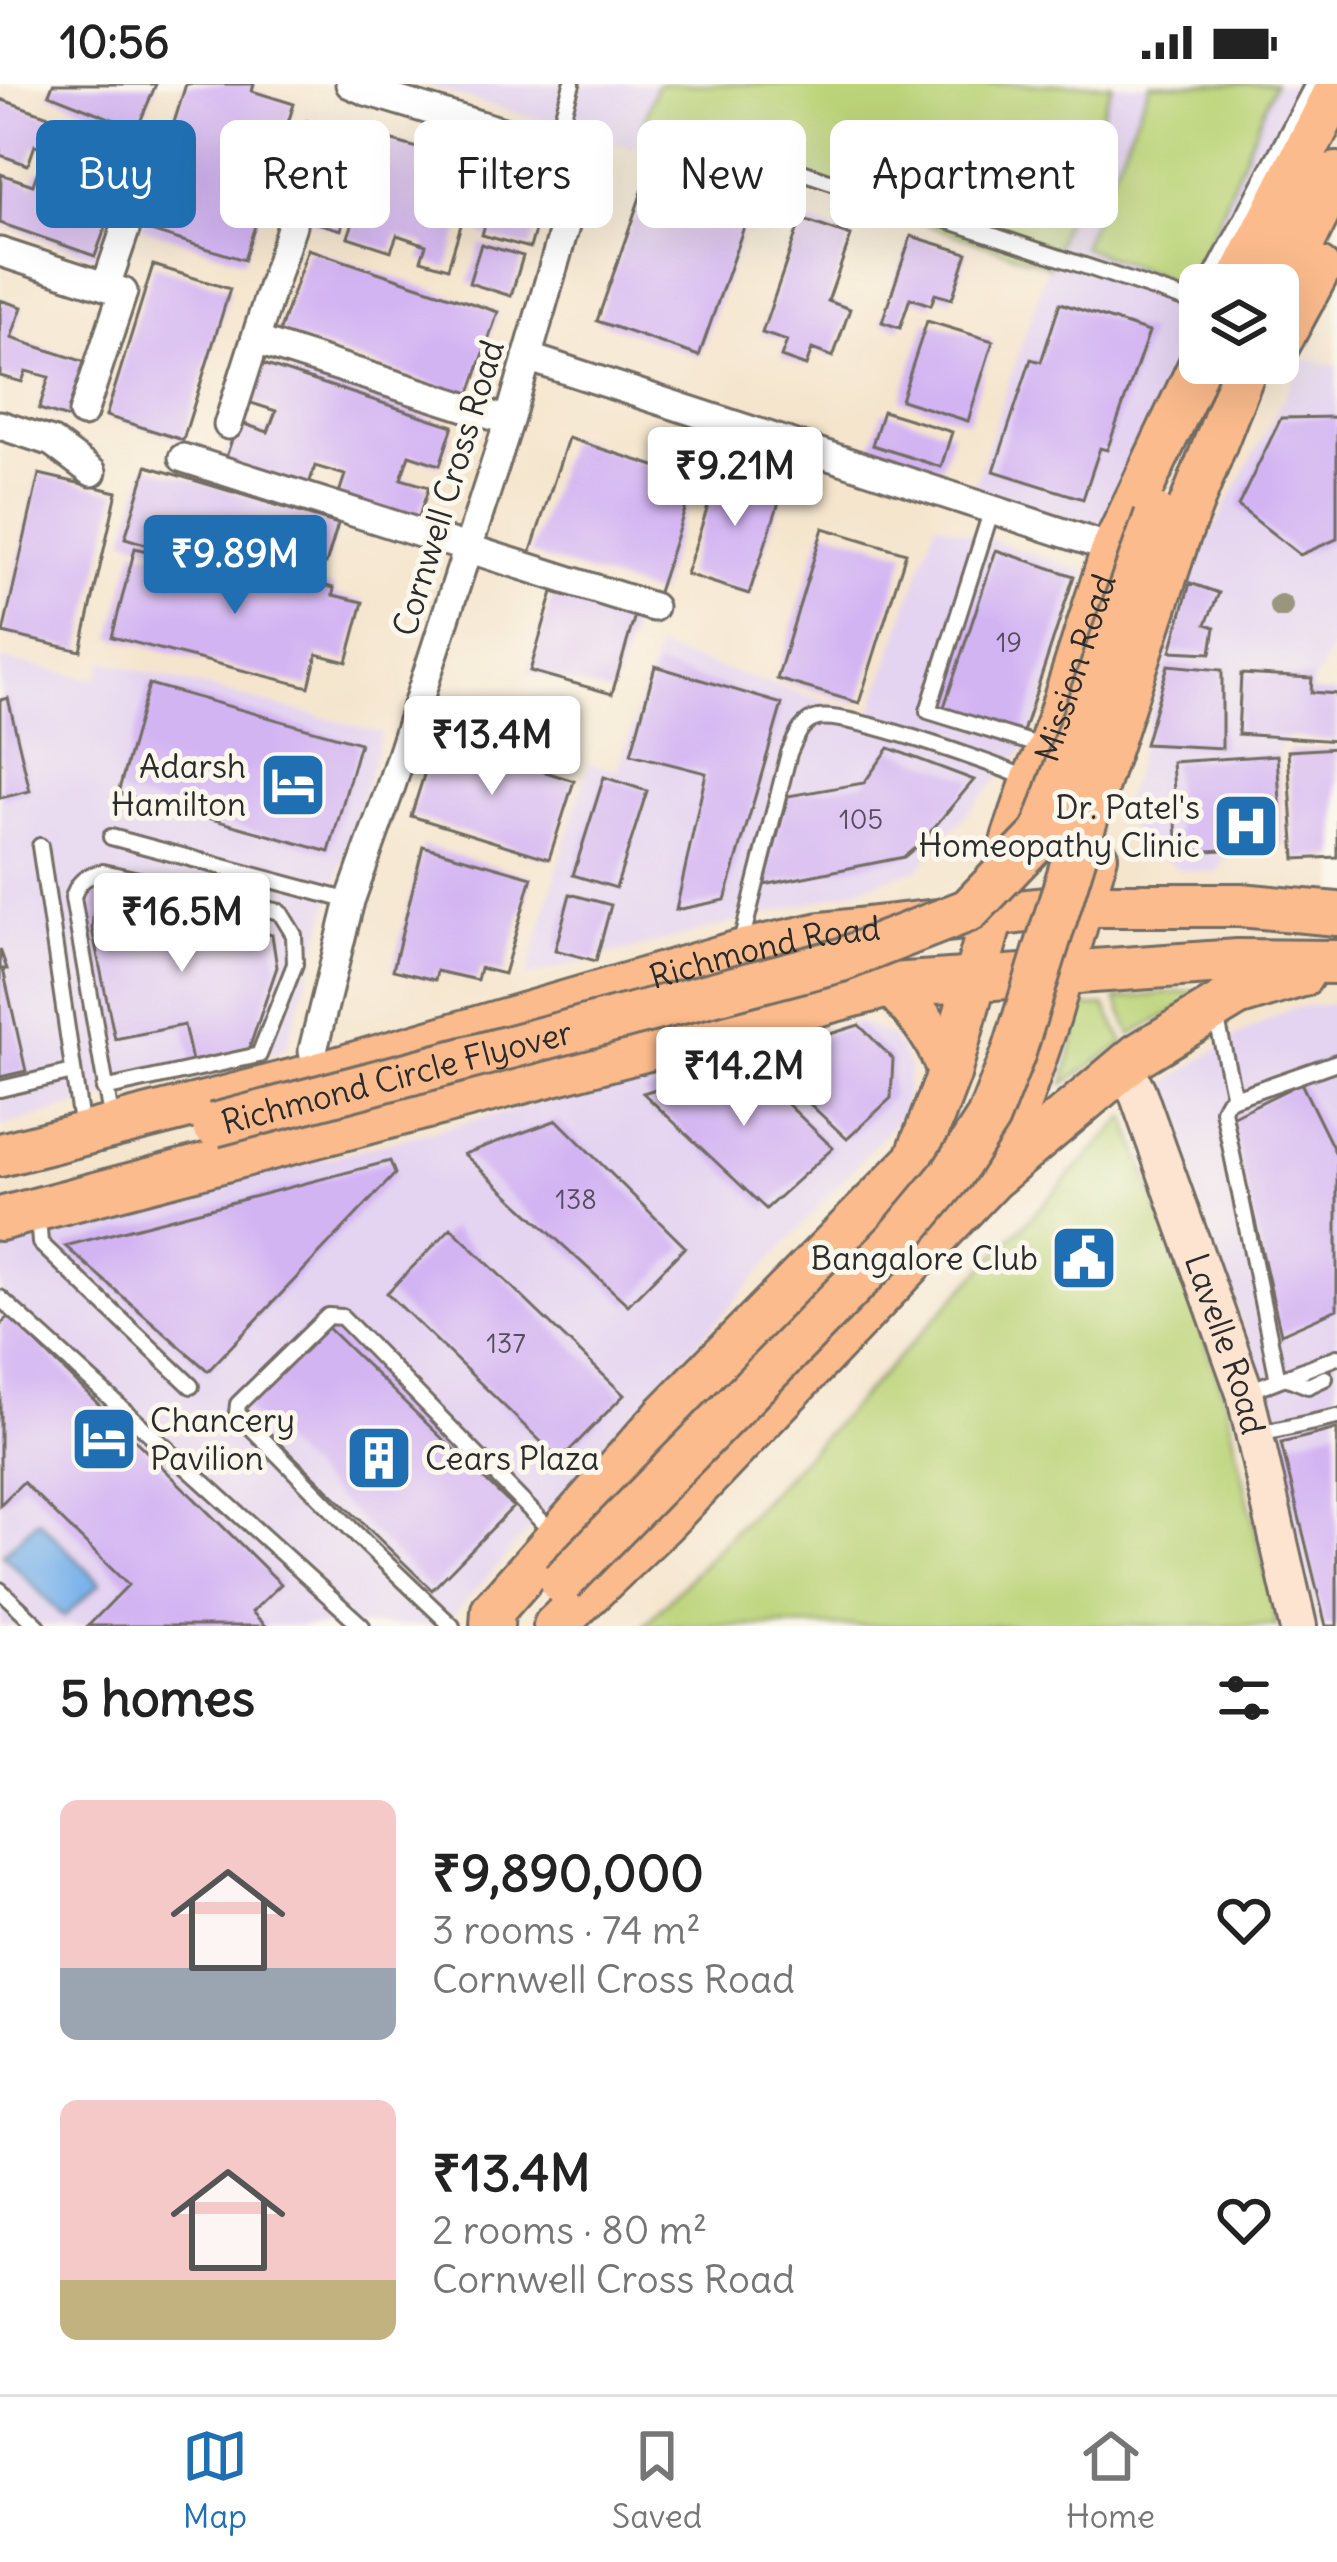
<!DOCTYPE html>
<meta charset="utf-8">
<style>
body{margin:0;font-family:Delius,sans-serif;background:#f2f2f2;color:#222;height:100vh;display:flex;flex-direction:column;font-size:45px;white-space:nowrap}
*{box-sizing:border-box;margin:0}
p{font-size:39px;color:#767676}
.icon{flex:none;width:66px;height:66px;fill:none;stroke:currentColor;stroke-width:2;stroke-linecap:round;stroke-linejoin:round}
.map{position:relative;height:1542px;overflow:hidden}
.panel{display:flex;flex-direction:column;background:#fff;flex:1}
.panel>*{flex:none}
.top-card{position:absolute;left:36px;top:36px;width:1266px;height:108px;display:flex;gap:24px}
.fabs{position:absolute;left:1179px;top:180px;display:grid;gap:24px}
.fabs a{display:grid;place-items:center;width:120px;height:120px;border-radius:18px;background:#fff;box-shadow:0 12px 48px #0002;font-size:60px}
.price{position:absolute;translate:-50% -102px;padding:0 27px;border-radius:12px;background:#fff;color:#222;font-size:39px;line-height:78px;filter:drop-shadow(0 3px 6px #0008)}
.price::after{content:'';position:absolute;left:50%;top:72px;width:36px;height:27px;margin-left:-18px;background:inherit;clip-path:polygon(0 0,100% 0,50% 100%)}
.price.current{background:#1f6fb2;color:#fff}
ul{padding:0;list-style:none}
li{display:flex;align-items:center;gap:36px;height:300px;padding:0 60px}
li span{display:grid;place-items:center;flex:none;width:336px;height:240px;border-radius:18px;color:#555}
li>.icon{margin-inline-start:auto}
span .icon{width:144px;height:144px;fill:#fffc;stroke-width:1}
li b{font-size:51px}
h2{display:flex;justify-content:space-between;align-items:center;height:144px;padding:0 60px;font-size:51px}
.pill{padding:0 42px;border-radius:18px;background:#fff;box-shadow:0 12px 48px #0002;font-size:42px;line-height:108px}
.pill.current{background:#1f6fb2;color:#fff}
.status{display:flex;justify-content:space-between;align-items:center;height:84px;padding:0 60px;background:#fff;direction:ltr}
.status svg{height:33px;fill:currentColor}
.dock{display:flex;justify-content:space-around;align-items:center;height:168px;border-top:3px solid #e0e0e0;background:#fff;font-size:33px;color:#767676}
.dock a{display:grid;justify-items:center;gap:6px}
.dock .current{color:#1f6fb2}
.map>svg:first-child{display:block}
.built{fill:#e4d3f1}
.green{fill:#bcd479;stroke:#748052;stroke-width:3}
.water{fill:#7cb3eb;stroke:#546f8b;stroke-width:3}
.building{fill:#d3b4f3}
.lines{fill:none;stroke-linecap:round;stroke-linejoin:round}
.lane-casing{stroke:#726c64;stroke-width:20}
.street-casing{stroke:#726c64;stroke-width:33}
.secondary-casing{stroke:#726c64;stroke-width:42}
.primary-casing{stroke:#726c64;stroke-width:48}
.lane{stroke:#fff;stroke-width:14}
.street{stroke:#fff;stroke-width:27}
.secondary{stroke:#fde4d1;stroke-width:36}
.primary{stroke:#fbbb8c;stroke-width:42}
.primary-bridge-casing{stroke:#726c64;stroke-width:48;stroke-linecap:butt}
.primary-bridge{stroke:#fbbb8c;stroke-width:42}
.tree{fill:#9a967e}
.labels{text-anchor:middle;stroke-width:10;stroke-linejoin:round;paint-order:stroke}
.number-label{font-size:27px;fill:#554d5d}
.street-label{font-size:33px;fill:#2b2b2b;stroke:#fbf7ec}
.poi-label{font-size:33px;fill:#2b2b2b;stroke:#fbf7ec;text-anchor:end}
</style>
<div class="status"><b>10:56</b><svg viewBox="0 0 49 12"><path d="M0 12V9h3v3zM5 12V6h3v6zM10 12V3h3v9zM15 12V0h3v12zM26 1h20v11H26zM47 4h2v5h-2z"/></svg></div>
<div class="map">
<svg width="1337" height="1542" viewBox="0 0 1337 1542">
<rect width="100%" height="100%" fill="#fbf7ec"/>
<filter id="ink" filterUnits="userSpaceOnUse"><feTurbulence type="fractalNoise" baseFrequency=".00833" numOctaves="2"/><feDisplacementMap in="SourceGraphic" scale="24" xChannelSelector="R" yChannelSelector="G"/><feConvolveMatrix kernelMatrix="1 2 1 2 8 2 1 2 1" color-interpolation-filters="sRGB"/></filter>
<filter id="wash" filterUnits="userSpaceOnUse"><feTurbulence type="fractalNoise" baseFrequency=".004" numOctaves="4" result="noise"/><feDisplacementMap in="SourceGraphic" scale="48" xChannelSelector="R" yChannelSelector="G"/><feGaussianBlur stdDeviation="2.7" result="paint"/><feColorMatrix in="noise" values="0 0 0 0 0 0 0 0 0 0 0 0 0 0 0 0 0 1.4 0 .05"/><feComposite in="paint" operator="in"/></filter>
<g filter="url(#wash)">
<rect width="100%" height="100%" fill="#f5e5cd"/>
<path class="built" d="M420,0H1324L1219,201H1200V236L1099,446L973,406L1048,182L643,44L635,65Z
M1304,275L1337,281V553L1218,789L1181,786L1142,760L1130,743L1123,724L1192,487Z
M936,438L1087,487L1030,659L918,785L817,817L526,893L589,679L618,687L657,565L871,631Z
M0,575L97,596L103,577L382,649L286,965L0,1043Z
M1337,920V1542H1319L1264,1301L1158,1005L1235,953L1293,924Z
M856,937L892,953L910,984L902,1030L444,1542H0V1159Z"/>
<path class="green" d="M657,0H1112L1049,182L642,44Z
M1150,0H1274L1190,204L1082,163Z
M1194,907L1198,914L1131,951L1116,915Z
M1105,922L1124,959L1064,1000L1081,923Z
M1126,1033L1225,1314L1277,1542H644Z"/>
<path class="water" d="M38,1436L100,1499L64,1533L3,1470Z"/>
<g id="blocks">
<path class="building" d="M53,0H156L137,45L49,10Z
M186,0H254L252,7L294,20L244,176L141,144Z
M0,15L97,49L90,66L62,58L59,68L35,61L28,81L0,71Z
M307,37L367,53L341,146L282,129Z
M382,54L425,66L418,88L432,92L435,82L447,86L450,77L478,85L448,184L421,176L426,161L397,151L391,167L348,153Z
M94,79L125,90L95,172L0,139L1,90L33,101L38,86L68,97L72,84L90,90Z
M501,84L549,97L530,164L482,151Z
M644,102L746,137L699,272L597,237Z
M801,135L851,152L828,217L850,225L833,273L812,265L806,282L781,273L787,257L762,249Z
M911,152L967,169L952,215L935,210L931,221L910,214L900,244L882,238Z
M481,160L523,172L511,212L469,199Z
M308,165L498,228L469,312L279,249Z
M153,181L230,205L183,356L106,332Z
M0,216L22,223L11,254L85,278L68,334L39,325L49,293L26,287L22,298L0,292Z
M1060,219L1149,248L1107,366L1100,364L1083,415L994,387L1031,275L1041,278Z
M927,237L993,257L968,337L901,316Z
M257,278L453,342L440,381L409,371L401,395L429,403L415,444L336,418L345,391L315,382L306,409L223,382L238,338L268,348L276,327L245,317Z
M883,327L952,348L941,383L872,361Z
M1337,333V455L1300,471L1238,422L1281,334Z
M568,354L695,395L657,511L530,470Z
M722,379L785,400L749,510L686,490Z
M147,382L338,440L326,480L219,448L209,479L125,454Z
M39,390L117,408L81,567L3,549Z
M823,444L906,469L859,619L777,595Z
M135,464L230,488L233,478L334,504L333,511L363,518L347,578L317,570L309,603L112,553Z
M996,466L1074,492L1022,651L943,626Z
M1190,499L1219,509L1206,540L1215,543L1211,569L1171,567Z
M553,508L635,531L612,610L530,587Z
M1168,581L1222,586V664L1145,660Z
M655,582L782,620L725,816L676,826L706,689L631,670Z
M1241,590L1312,594L1311,608L1337,610L1336,657L1238,650Z
M149,600L360,659L329,768L118,709Z
M8,614L30,707L0,714V616Z
M436,653L574,697L549,775L411,732Z
M889,664L974,696L921,759L904,773L764,801L788,712L864,699Z
M1337,664V773L1295,775L1288,667Z
M1277,671L1283,762L1178,769L1172,678Z
M604,693L647,707L616,804L573,791Z
M423,762L532,793L504,890L480,884L477,896L437,887L435,896L393,886Z
M95,808L272,851L277,883L249,965L192,977L184,941L115,955L92,845Z
M570,810L611,821L596,877L555,866Z
M0,865L7,885H3L26,987L0,993Z
M859,941L893,975L891,1014L847,1055L759,972Z
M744,978L833,1064L766,1125L643,1009Z
M1301,999L1337,1072V1225L1281,1250L1231,1033Z
M557,1036L685,1163L628,1221L464,1070Z
M390,1077L395,1090L208,1287L65,1162Z
M451,1144L624,1311L560,1376L387,1209Z
M9,1232L281,1500L252,1528L266,1542H88L128,1501L23,1398L0,1421V1242Z
M325,1241L513,1423L432,1506L244,1324Z
M1337,1345V1542H1326L1281,1359Z"/>
</g>
</g>
<g filter="url(#ink)">
<use href="#blocks" fill-opacity="0" stroke="#726c64" stroke-width="3"/>
<g class="lines">
<g class="lane-casing">
<path id="lane" d="M685,49L1184,215L1200,210
M553,63L572,0
M1207,201L1313,0
M992,425L928,627L1044,663
M111,753L350,817
M40,762L82,1046
M741,858L789,669C796,654 801,637 818,634C848,628 996,680 1028,695
M1216,931L1234,1014
M0,1005L73,988
M104,1005L259,971L295,880L294,851L280,828L103,788C86,791 77,798 73,814L112,1038
M38,1132L40,1159L191,1302
M0,1214L362,1542
M1285,1293L1308,1302L1325,1294
M1278,1296L1223,1026L1227,1017L1234,1014L1337,978
M1249,1307L1337,1273
M1254,1351L1337,1333
M0,1506L38,1542
M452,1542L368,1462L237,1329L238,1320L328,1232L342,1233L555,1451"/>
</g>
<g class="street-casing">
<path id="street" d="M292,141L255,256L509,337
M0,168L123,208L83,329
M106,202L140,102
M527,273L1113,465
M0,341L52,358L92,388
M228,341L255,256
M183,374L653,523
M319,990L313,966L350,817L390,705L509,337L584,76L553,63L366,7L350,0"/>
</g>
<g class="secondary-casing">
<g id="secondary">
<path id="s1" d="M1125,984L1137,1007L1245,1309L1298,1542"/>
</g>
</g>
<g class="primary-casing">
<g id="primary">
<path d="M1237,201L1337,5"/>
<path d="M1278,210L1337,90"/>
<path d="M1278,261L1319,185"/>
<path d="M892,901C917,929 939,953 949,990"/>
<path id="s2" d="M0,1071L319,990L739,868L821,850L1081,821H1240L1337,830"/>
<path d="M996,1091L1138,971L1237,911L1302,891"/>
<path d="M0,1135L892,901L1238,877L1337,878"/>
<path id="s3" d="M492,1542L493,1526L666,1330L916,1076L949,990L1014,752L1033,697L1049,665L1113,465L1201,279"/>
<path d="M555,1542L663,1439L995,1091L1049,932L1096,772"/>
</g>
</g>
<use href="#lane" class="lane"/>
<use href="#street" class="street"/>
<use href="#secondary" class="secondary"/>
<use href="#primary" class="primary"/>
<g class="primary-bridge-casing">
<g id="primary-bridge">
<path id="s4" d="M214,1041L841,876L969,826L1042,750L1156,432"/>
<path d="M562,1498L897,1156L952,1090L988,1034L1014,968L1092,716L1178,454L1247,279"/>
</g>
</g>
<use href="#primary-bridge" class="primary-bridge"/>
</g>
<circle class="tree" cx="1281" cy="522" r="12"/>
</g>
<defs>
<g id="hotel-square" transform="scale(3.45)"><rect x="-9" y="-9" width="18" height="18" rx="4" fill="#1f6fb2" stroke="#fbf7ec"/><path d="M-6-4.5h1.5V1H6V5H4.5V3h-9V5H-6ZM-4 0a1.8 1.8 0 1 1 3.6 0ZM.5 0V-2.5h3Q6-2.5 6 0Z" fill="#fff"/></g>
<g id="hospital-square" transform="scale(3.45)"><rect x="-9" y="-9" width="18" height="18" rx="4" fill="#1f6fb2" stroke="#fbf7ec"/><path d="M-5-5h3v3.5h4V-5h3V5h-3V1.5h-4V5h-3Z" fill="#fff"/></g>
<g id="civic-square" transform="scale(3.45)"><rect x="-9" y="-9" width="18" height="18" rx="4" fill="#1f6fb2" stroke="#fbf7ec"/><path d="M-.6-6.5H3V-4.5H.6V-3L4-1V1h2V6H-6V1h2V-1L-.6-3ZM-1.2 2.5V6h2.4V2.5Z" fill="#fff"/></g>
<g id="building-square" transform="scale(3.45)"><rect x="-9" y="-9" width="18" height="18" rx="4" fill="#1f6fb2" stroke="#fbf7ec"/><path d="M-4-6H4V6H1V3H-1V6H-4ZM-2.5-4.3h1.7v1.8h-1.7ZM.8-4.3h1.7v1.8H.8ZM-2.5-1h1.7V.8h-1.7ZM.8-1h1.7V.8H.8Z" fill="#fff"/></g>
</defs>
<g fill-rule="evenodd">
<use href="#hotel-square" x="293" y="701"/>
<use href="#hospital-square" x="1246" y="742"/>
<use href="#civic-square" x="1084" y="1174"/>
<use href="#hotel-square" x="104" y="1355"/>
<use href="#building-square" x="379" y="1374"/>
</g>
<g class="labels">
<g class="number-label">
<text x="1009" y="568">19</text>
<text x="861" y="745">105</text>
<text x="576" y="1125">138</text>
<text x="506" y="1269">137</text>
</g>
<g class="street-label">
<text transform="translate(448 404) rotate(-73)" y="12">Cornwell Cross Road</text>
<text dy="12" stroke="none"><textPath href="#s3" startOffset="1152">Mission Road</textPath></text>
<text dy="12" stroke="none"><textPath href="#s2" startOffset="792">Richmond Road</textPath></text>
<text dy="12" stroke="none"><textPath href="#s4" startOffset="189">Richmond Circle Flyover</textPath></text>
<text dy="12" stroke="none"><textPath href="#s1" startOffset="294">Lavelle Road</textPath></text>
</g>
<g class="poi-label">
<text x="246" y="694">Adarsh<tspan x="246" dy="38">Hamilton</tspan></text>
<text x="1200" y="735">Dr. Patel's<tspan x="1200" dy="38">Homeopathy Clinic</tspan></text>
<text x="1038" y="1186">Bangalore Club</text>
<text x="150" y="1348" text-anchor="start">Chancery<tspan x="150" dy="38">Pavilion</tspan></text>
<text x="425" y="1386" text-anchor="start">Cears Plaza</text>
</g>
</g>
</svg>
<div class="fabs">
<a><svg class="icon" aria-label="layers" viewBox="0 0 24 24"><path d="M12 4l9 5-9 5-9-5zM3 14l9 5 9-5"/></svg></a>
</div>
<b class="price" style="left:735px;top:445px">₹9.21M</b>
<b class="price current" style="left:235px;top:533px">₹9.89M</b>
<b class="price" style="left:492px;top:714px">₹13.4M</b>
<b class="price" style="left:182px;top:891px">₹16.5M</b>
<b class="price" style="left:744px;top:1045px">₹14.2M</b>
<div class="top-card">
<a class="pill current">Buy</a>
<a class="pill">Rent</a>
<a class="pill">Filters</a>
<a class="pill">New</a>
<a class="pill">Apartment</a>
</div>
</div>
<section class="panel">
<h2>5 homes<svg class="icon" aria-label="filters" viewBox="0 0 24 24"><path d="M4 7h16M4 17h16"/><circle cx="9" cy="7" r="2"/><circle cx="15" cy="17" r="2"/></svg></h2>
<ul>
<li><span style="background:linear-gradient(#f6c9c9 70%,#9aa5b1 0)"><svg class="icon" aria-label="home" viewBox="0 0 24 24"><path d="M3 11l9-7 9 7M6 9v11h12V9"/></svg></span><div><b>₹9,890,000</b><p>3 rooms · 74 m²</p><p>Cornwell Cross Road</p></div><svg class="icon" aria-label="heart" viewBox="0 0 24 24"><path d="M12 20l-8-8c-3-5 5-10 8-4 3-6 11-1 8 4z"/></svg></li>
<li><span style="background:linear-gradient(#f6c9c9 75%,#c2b280 0)"><svg class="icon" aria-label="home" viewBox="0 0 24 24"><path d="M3 11l9-7 9 7M6 9v11h12V9"/></svg></span><div><b>₹13.4M</b><p>2 rooms · 80 m²</p><p>Cornwell Cross Road</p></div><svg class="icon" aria-label="heart" viewBox="0 0 24 24"><path d="M12 20l-8-8c-3-5 5-10 8-4 3-6 11-1 8 4z"/></svg></li>
</ul>
</section>
<nav class="dock">
<a class="current"><svg class="icon" aria-label="map" viewBox="0 0 24 24"><path d="M3 6l6-2 6 2 6-2v14l-6 2-6-2-6 2zM9 4v14M15 6v14"/></svg>Map</a>
<a><svg class="icon" aria-label="saved" viewBox="0 0 24 24"><path d="M7 4h10v16l-5-4-5 4z"/></svg>Saved</a>
<a><svg class="icon" aria-label="home" viewBox="0 0 24 24"><path d="M3 11l9-7 9 7M6 9v11h12V9"/></svg>Home</a>
</nav>
